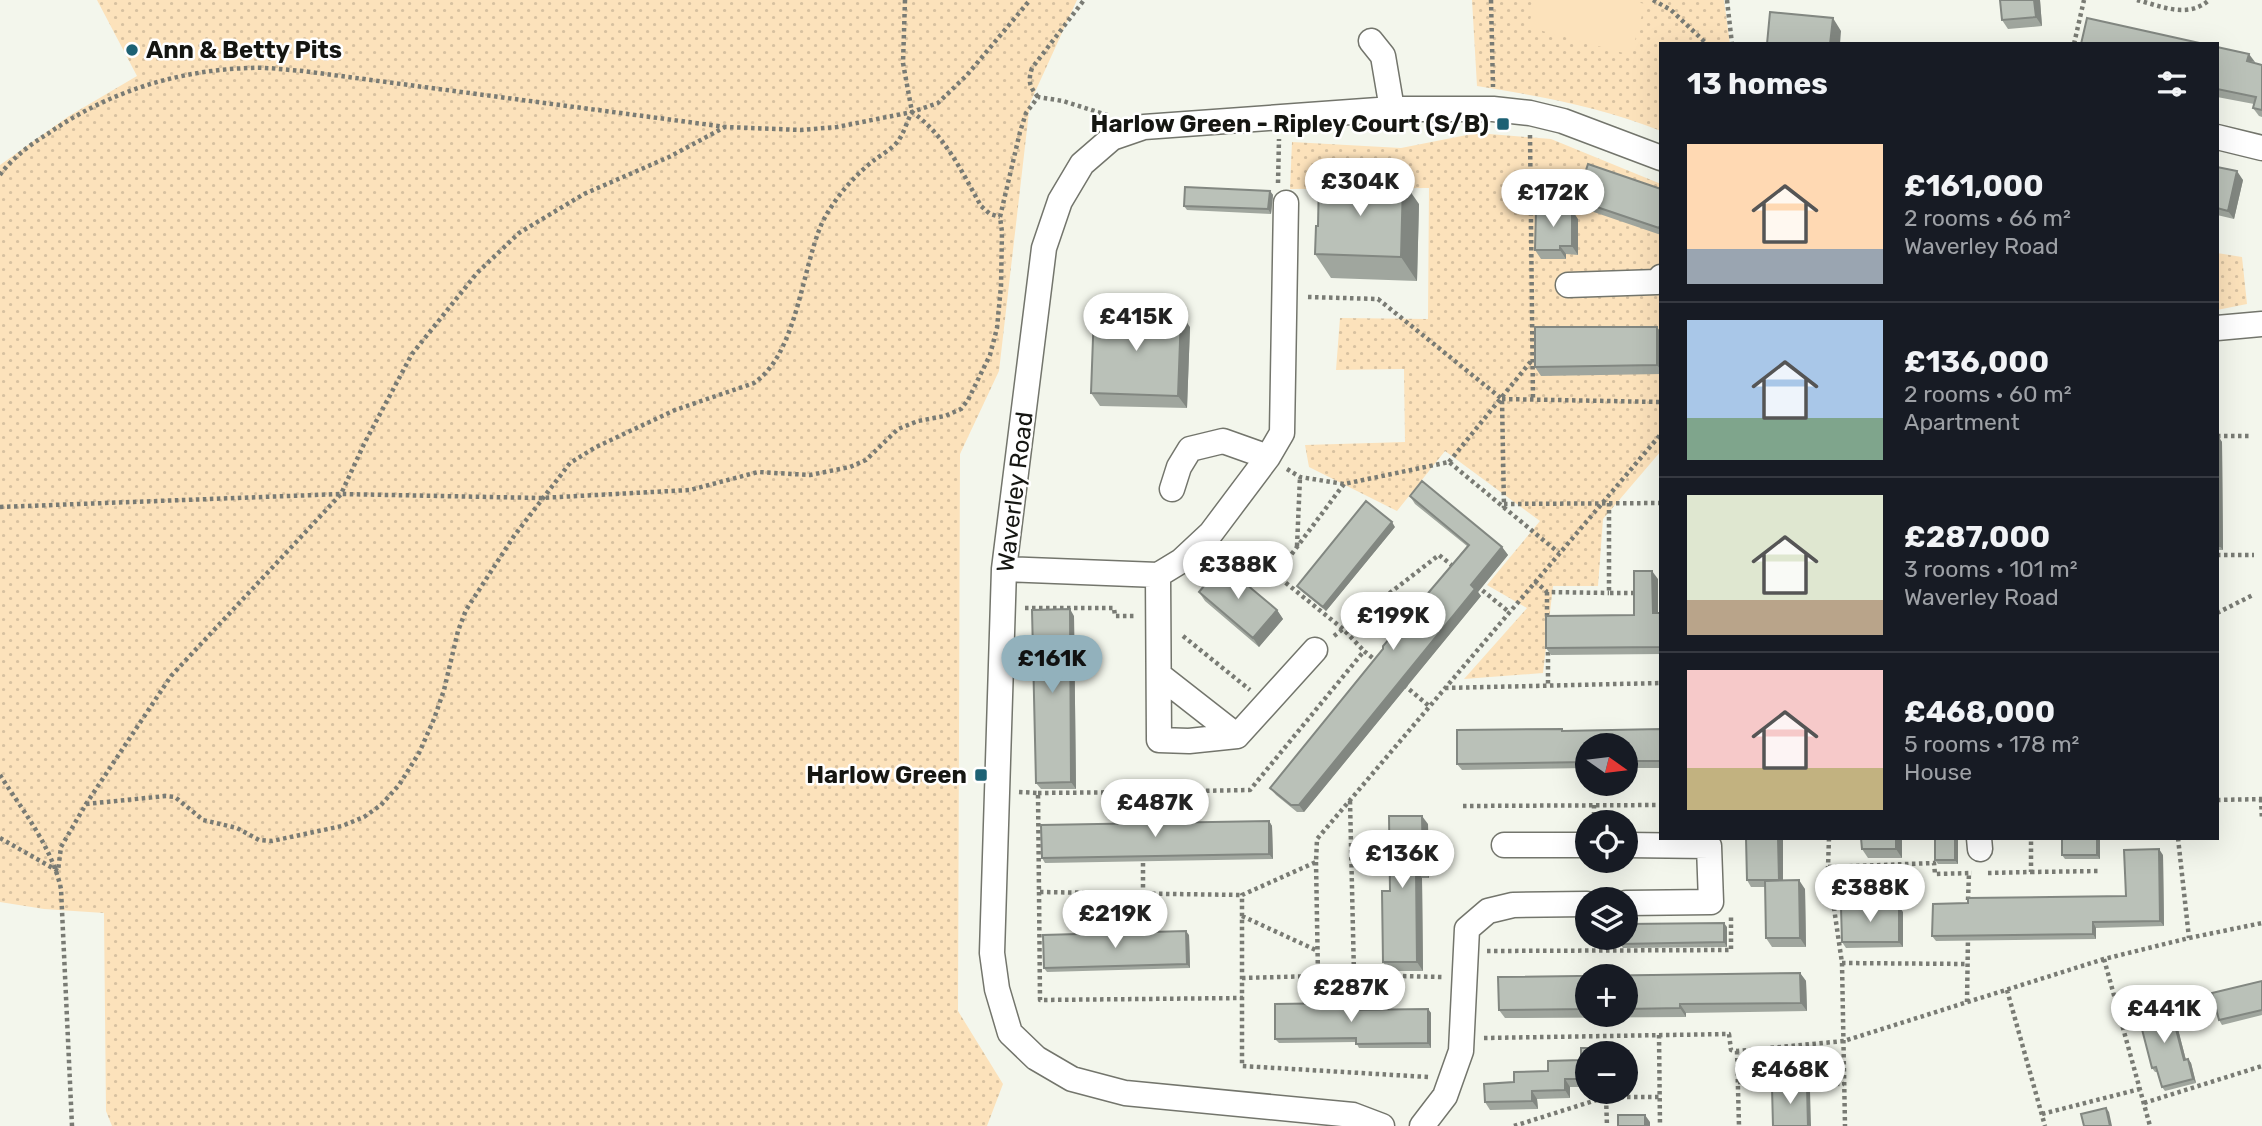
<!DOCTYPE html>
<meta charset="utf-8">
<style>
body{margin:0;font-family:Rubik,sans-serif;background:#20242c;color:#f1f3f6;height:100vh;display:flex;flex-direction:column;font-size:26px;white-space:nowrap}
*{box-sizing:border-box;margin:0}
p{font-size:23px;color:#9ea1a6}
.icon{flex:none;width:38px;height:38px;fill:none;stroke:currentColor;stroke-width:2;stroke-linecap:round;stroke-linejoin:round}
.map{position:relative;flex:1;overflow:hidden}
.details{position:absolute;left:1659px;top:42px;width:560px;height:798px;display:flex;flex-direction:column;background:#171b24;border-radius:0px;box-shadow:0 7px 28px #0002}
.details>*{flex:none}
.needle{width:46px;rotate:104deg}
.fabs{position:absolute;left:1575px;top:733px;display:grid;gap:14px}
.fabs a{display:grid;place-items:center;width:63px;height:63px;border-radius:50%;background:#171b24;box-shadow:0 7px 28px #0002;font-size:35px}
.price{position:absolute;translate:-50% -60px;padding:0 16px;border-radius:24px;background:#fff;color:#222;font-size:23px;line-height:46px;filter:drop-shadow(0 2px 4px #0008)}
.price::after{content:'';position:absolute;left:50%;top:42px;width:21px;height:16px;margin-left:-10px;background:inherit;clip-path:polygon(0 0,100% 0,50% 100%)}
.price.active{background:#92b1bc;color:#111}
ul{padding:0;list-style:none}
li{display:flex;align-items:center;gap:21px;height:175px;padding:0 28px}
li+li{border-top:2px solid #363941}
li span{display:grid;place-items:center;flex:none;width:196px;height:140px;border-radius:0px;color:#555}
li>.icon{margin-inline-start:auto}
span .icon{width:84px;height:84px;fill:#fffc;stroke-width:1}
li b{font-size:30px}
h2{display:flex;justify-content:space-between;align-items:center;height:84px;padding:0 28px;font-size:30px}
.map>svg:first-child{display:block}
.grass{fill:url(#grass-dots)}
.park{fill:#fce2bb}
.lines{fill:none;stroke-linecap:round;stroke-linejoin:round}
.minor-casing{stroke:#73756c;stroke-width:27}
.path{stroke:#797b74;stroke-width:4.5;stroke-dasharray:3.5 3.5;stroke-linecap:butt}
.minor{stroke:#fff;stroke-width:24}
.wall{fill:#a0a69e;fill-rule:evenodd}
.shaded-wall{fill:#828781}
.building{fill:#bac1b8;stroke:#828781;stroke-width:2}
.poi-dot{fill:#1d6174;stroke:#fff;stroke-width:2.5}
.labels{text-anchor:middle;stroke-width:5;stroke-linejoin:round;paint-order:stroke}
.poi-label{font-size:24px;font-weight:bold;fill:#151612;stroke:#fff;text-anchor:end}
.street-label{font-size:24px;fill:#151612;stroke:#fff}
</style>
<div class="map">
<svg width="2262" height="1126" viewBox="0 0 2262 1126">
<defs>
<pattern id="grass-dots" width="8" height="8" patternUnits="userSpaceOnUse" patternTransform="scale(1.75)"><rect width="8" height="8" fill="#fce2bb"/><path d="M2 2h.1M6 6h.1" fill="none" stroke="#d7c1a0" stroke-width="1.8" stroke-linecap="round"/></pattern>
</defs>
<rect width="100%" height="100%" fill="#f3f6ec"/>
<path class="grass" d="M97,0H1077L1030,103L999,371L960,454L958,1011L1003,1084L987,1126H112L106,1111L104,913L44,909L0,902V165L69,116L137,76Z
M1472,0H1724L1730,44H1661V131C1602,107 1539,96 1477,86Z
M1477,133L1551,139L1661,184V451L1603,519L1598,586H1553L1543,673L1464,679L1527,608L1487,585L1540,521L1445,451L1397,511L1309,467L1305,445L1405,442L1404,369L1336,370L1340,318L1428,319L1429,188L1290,189L1292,142L1401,148Z
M2217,253L2242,257L2247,304L2217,310Z"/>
<path class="park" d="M1536,0H1629L1645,4L1631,55L1528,27Z"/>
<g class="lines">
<g class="minor-casing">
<path id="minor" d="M1371,41L1383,56L1392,109
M2217,137L2262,148
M1568,285L1657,282L1661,277
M2217,328L2262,324
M1172,489L1179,467L1190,449L1223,441L1268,457
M1004,569L1158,575L1181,561L1211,533L1268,457L1282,433L1286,203
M1158,575L1159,740L1189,741L1237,736L1315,650
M1159,675L1237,736
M1979,838L1980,849
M1504,845H1587
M1626,845L1709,846L1711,902L1626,903
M1382,1126L1353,1115L1125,1093L1072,1079L1036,1058L1010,1033L997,989L992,953L1004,569L1044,248L1060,201L1082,164L1112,138L1144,127L1392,109H1493L1530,113L1563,121L1661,158
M1422,1126L1445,1096L1461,1051L1467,929L1488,911L1513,905L1587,904"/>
</g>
<path class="path" d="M905,0L903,63L912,112C945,135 962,172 981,206L990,214L1000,217
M1491,0L1493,87
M1653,0L1671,10L1707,44
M1727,0L1732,44
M2137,0C2161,6 2188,19 2209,0
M2074,44L2084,0
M1038,97C1029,86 1028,81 1032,68L1084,0
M1530,135L1533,400
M0,175C12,158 31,144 49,133C108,92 178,70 250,68C268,67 286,70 303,71L726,127L801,130L837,127L912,112L938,103L967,75L1030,0
M1278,183L1279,139
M1308,297L1378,299L1502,399L1504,508
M1502,399L1661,402
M2217,436H2250
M1449,462L1532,360
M1287,469L1300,477L1344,484L1449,462L1559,553
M1344,484L1276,575L1343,629L1364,651
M1609,503V593H1639
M1504,504L1661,503
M0,507L341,494L540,498L690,490L758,472L810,475L850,467L866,460L898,429L918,421L945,416L961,409L968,400L990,355L997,328L1001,286L1002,232L1000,217L1020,132L1026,113L1038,97L1063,101L1107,115
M1297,546L1300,477
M2217,555H2254
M1535,581L1547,592L1609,593
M1477,586L1509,612
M1547,592V619
M1025,608H1114L1115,616H1135
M2217,613L2253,595
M1183,636L1250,690
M1334,636L1439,555L1454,567
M1548,645V685
M1404,685L1429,706
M1445,688L1661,683
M0,775C23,811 52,847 61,889L72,1126
M1019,792L1038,793L1039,892L1242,895
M1038,793L1142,792
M2261,799L2262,820
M2217,800L2262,799
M1350,801L1354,975
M86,804L166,796L175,797L203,820L237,828L259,840L272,841L342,826L364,817L381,805L399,785L419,753L434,719L444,690L458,631L466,610L514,536L570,463L596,447L675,410L754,383C797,354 802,268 822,223C834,199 852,178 873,161C881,155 892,149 898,141C904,133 907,121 912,112
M1594,805V822
M1463,806L1661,805
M1142,826V792L1250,790L1364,651L1379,663
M0,838L58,871L61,847L86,804L171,676L341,494L364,444L412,354L477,273L519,233L584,194L669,157L725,127
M1829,838L1828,867L1842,963L1845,1126
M2178,838L2189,938
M1143,856V894
M1316,862L1318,976
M1828,867L1934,863L1935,874L1972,873
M2031,872L2099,871
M1988,873L2031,872V838
M1039,892L1040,1000L1243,998
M1968,900L1969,873
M1242,916L1318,951
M1487,951L1731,950V916
M2104,959L2150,1126
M1842,963L1967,964
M1242,978L1354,975L1443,977
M2007,990L2045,1126
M1967,1002L1968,937
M1659,1035L1660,1126
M1484,1038L1729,1034L1731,1050L1737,1051L1844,1041L2104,959L2189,938L2262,923
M1737,1051L1739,1126
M1428,1077L1242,1066V895L1316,862L1317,839L1661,434
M1738,1082L1844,1084
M1606,1097H1660
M2144,1103L2262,1066
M2042,1114L2140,1089
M1514,1126L1606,1097L1607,1126"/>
<use href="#minor" class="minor"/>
</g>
<path class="wall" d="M2000,0H2040L2042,26L2008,29L2002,20Z
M2217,47L2255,63L2262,65V117L2259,116L2253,108L2254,104L2217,97Z
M2217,167L2243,180L2234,219L2217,215Z
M1661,189V235L1582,208L1576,200Z
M1270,191L1273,195L1271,214L1187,210L1184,206Z
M1419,204L1417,281L1331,278L1315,254Z
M1578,219V255L1566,254V259H1541L1535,250Z
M1190,327L1187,408L1100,406L1091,393Z
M1657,327L1661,333V374L1541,376L1535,367Z
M2217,437L2222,442L2223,550H2217Z
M1410,496L1502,547L1508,555L1478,592L1481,596L1304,812H1297L1276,795L1270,788L1467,546L1415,504Z
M1395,527L1326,611L1300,590L1297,586Z
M1658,579V613H1661V654L1551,655L1546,648L1634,615Z
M1199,592L1277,610L1283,619L1259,647L1205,601Z
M1074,616L1076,789H1041L1036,783Z
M1661,729V768H1626V746H1587V768L1462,770L1457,764L1564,731Z
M1269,821L1272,826L1273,859L1045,863L1042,858Z
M1428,824L1429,878H1422L1423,971H1389L1383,962L1390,891Z
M1746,838H1783V880L1805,889L1806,947H1772L1766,938L1765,887H1751L1747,880Z
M1902,838V858H1868L1862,849Z
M1935,838H1958V864H1938L1935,860Z
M2100,838V859H2065L2062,855Z
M2163,855L2164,926L2096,928V939L1936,941L1932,936L1968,903L2126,896Z
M1903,912V947L1846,948L1842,942Z
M1727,927V947L1623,948L1620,944Z
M1189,935L1190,968L1047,972L1044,968Z
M1800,973L1806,981L1807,1011L1686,1013V1017L1505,1018L1499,1010L1498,977ZM1587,976H1626V1015H1587Z
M2262,981V1015L2222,1025L2219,1020Z
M2172,1006L2186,1060L2188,1059L2191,1063L2196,1083L2165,1091L2162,1087L2158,1072H2155L2152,1068Z
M1350,1008L1351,1010L1428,1009L1431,1013V1048H1359L1356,1042L1279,1043L1275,1039Z
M1587,1054V1087H1570V1098L1537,1099L1538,1109L1490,1110L1485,1102L1514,1082L1581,1060Z"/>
<path class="shaded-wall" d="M2034,0H2040L2042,26L2036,17Z
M1833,18L1841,31L1840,44H1830Z
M2249,54L2255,62L2247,61Z
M2237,171L2243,180L2234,219L2228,211Z
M1403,181L1419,204L1417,281L1401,257Z
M1270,191L1273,195L1271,214L1268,209Z
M1572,210L1578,219V255L1572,246Z
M1560,246L1566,254V259L1560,250Z
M1181,314L1190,327L1187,408L1178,396Z
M1657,327L1661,333V370L1657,365Z
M2219,437L2222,442L2223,550L2220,546Z
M1392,522L1395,527L1326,611L1323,607Z
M1502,547L1508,555L1478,592L1481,596L1304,812L1299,805Z
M1652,571L1658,579V620L1653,613Z
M1070,609L1074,616L1076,789L1071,782Z
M1277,610L1283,619L1259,647L1253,638Z
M1422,816L1428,824L1429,878L1423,869Z
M1269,821L1272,826L1273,859L1269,854Z
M1778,838H1783V886L1779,880Z
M1896,838H1902V858L1896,849Z
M1955,838H1958V864L1955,860Z
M2097,838H2100V859L2097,855Z
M2159,849L2163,855L2164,926L2160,921Z
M1416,869L1422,878L1423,971L1417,962Z
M1799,880L1805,889L1806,947L1800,938Z
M1899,906L1903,912V947L1899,942Z
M2093,922L2096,928V939L2093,934Z
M1724,923L1727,927V947L1724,942Z
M1186,931L1189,935L1190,968L1187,964Z
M1800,973L1806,981L1807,1011L1801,1003Z
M2169,1002L2172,1006L2187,1064L2184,1060Z
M1680,1004L1686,1013V1017L1680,1008Z
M1428,1009L1431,1013V1048L1428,1043Z
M2188,1059L2191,1063L2196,1083L2193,1079Z
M1565,1079L1570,1087V1098L1565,1090Z
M1807,1086L1810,1091L1811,1126H1808Z
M1532,1091L1537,1099L1538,1109L1532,1101Z
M2106,1108L2109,1112L2112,1126H2110Z
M1645,1115L1650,1122V1126H1645Z"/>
<path class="building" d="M2000,0H2034L2036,17L2002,20Z
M1770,12L1833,18L1830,44H1767Z
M2087,18L2204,44H2081Z
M2217,47L2249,54L2247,61L2262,65V110L2253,108L2256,97L2217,89Z
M1588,164L1661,189V224L1659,228L1576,200Z
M2217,167L2237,171L2228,211L2217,208Z
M1319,178L1403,181L1401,257L1315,254L1316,226H1318Z
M1185,187L1270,191L1268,209L1184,206Z
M1536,210H1572V246H1560V250H1535Z
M1094,311L1181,314L1178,396L1091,393Z
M1535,327H1657V365L1535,367Z
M2217,437H2219L2220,546H2217Z
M1422,481L1502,547L1471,585L1475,589L1299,805H1291L1270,788L1383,649V646L1469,545L1410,496Z
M1366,501L1392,522L1323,607L1297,586Z
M1222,564L1277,610L1253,638L1199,592Z
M1634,571H1652L1653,613H1661V647L1546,648V616L1634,615Z
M1070,609L1071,782L1036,783L1032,610Z
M1562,729V731L1661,729V761H1626V746H1587V762L1457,764V730Z
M1389,816H1422L1423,869H1416L1417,962H1383L1382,891H1390Z
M1269,821V854L1042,858L1041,825Z
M1746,838H1778L1779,880H1747Z
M1861,838H1896V849H1862Z
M1935,838H1955V860H1935Z
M2062,838H2097V855H2062Z
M2159,849L2160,921L2093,922V934L1932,936L1933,904L1968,903V898L2126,896L2124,850Z
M1799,880L1800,938H1766L1765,881Z
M1899,906V942H1842L1841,907Z
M1724,923V942L1620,944V938H1626V924Z
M1186,931L1187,964L1044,968L1043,935Z
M1800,973L1801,1003L1680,1004V1008L1626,1009V976H1587V1009L1499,1010L1498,977Z
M2262,981V1010L2219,1020L2212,993Z
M2169,1002L2184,1060L2188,1059L2193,1079L2162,1087L2156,1067L2152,1068L2137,1010Z
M1347,1003L1348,1010L1428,1009V1043L1356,1044V1038L1275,1039V1004Z
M1581,1048H1610L1611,1054H1587V1079H1565V1090L1532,1091V1101L1485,1102L1484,1084L1514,1082V1072L1548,1071V1061L1581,1060Z
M1807,1086L1808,1126H1773L1772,1087Z
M2106,1108L2110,1126H2084L2081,1114Z
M1618,1115H1645V1126H1618Z"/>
<g class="poi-dot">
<circle cx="132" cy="50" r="7"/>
<rect x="1496" y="117" width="14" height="14" rx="3.5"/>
<rect x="974" y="768" width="14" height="14" rx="3.5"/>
</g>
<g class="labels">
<g class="poi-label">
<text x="146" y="58" text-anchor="start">Ann &amp; Betty Pits</text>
<text x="1489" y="132">Harlow Green - Ripley Court (S/B)</text>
<text x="967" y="783">Harlow Green</text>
</g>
<g class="street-label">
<text transform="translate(1015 492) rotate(-83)" y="8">Waverley Road</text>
</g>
</g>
</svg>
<div class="fabs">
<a><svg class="needle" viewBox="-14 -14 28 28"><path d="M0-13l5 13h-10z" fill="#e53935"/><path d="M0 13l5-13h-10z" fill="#9ea1a6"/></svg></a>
<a><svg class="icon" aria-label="locate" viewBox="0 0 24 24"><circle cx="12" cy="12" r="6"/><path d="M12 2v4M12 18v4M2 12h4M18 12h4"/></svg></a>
<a><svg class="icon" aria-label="layers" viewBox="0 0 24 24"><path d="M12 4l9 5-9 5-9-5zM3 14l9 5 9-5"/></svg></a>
<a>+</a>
<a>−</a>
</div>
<b class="price" style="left:1360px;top:218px">£304K</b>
<b class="price" style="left:1553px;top:229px">£172K</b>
<b class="price" style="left:1136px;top:353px">£415K</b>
<b class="price" style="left:1238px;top:601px">£388K</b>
<b class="price" style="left:1393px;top:652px">£199K</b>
<b class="price active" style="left:1052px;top:695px">£161K</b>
<b class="price" style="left:1155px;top:839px">£487K</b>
<b class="price" style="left:1402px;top:890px">£136K</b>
<b class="price" style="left:1870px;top:924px">£388K</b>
<b class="price" style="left:1115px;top:950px">£219K</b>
<b class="price" style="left:1351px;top:1024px">£287K</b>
<b class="price" style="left:2164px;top:1045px">£441K</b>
<b class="price" style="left:1790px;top:1106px">£468K</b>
<section class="details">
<h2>13 homes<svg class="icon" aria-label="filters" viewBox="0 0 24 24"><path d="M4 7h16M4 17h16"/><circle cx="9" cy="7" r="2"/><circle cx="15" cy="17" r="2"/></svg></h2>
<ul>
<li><span style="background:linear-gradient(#ffd9b3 75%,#9aa5b1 0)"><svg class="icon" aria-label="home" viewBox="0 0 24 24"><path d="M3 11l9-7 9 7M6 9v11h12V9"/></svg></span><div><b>£161,000</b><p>2 rooms · 66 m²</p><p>Waverley Road</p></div></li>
<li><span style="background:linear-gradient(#a9c7e8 70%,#7fa58c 0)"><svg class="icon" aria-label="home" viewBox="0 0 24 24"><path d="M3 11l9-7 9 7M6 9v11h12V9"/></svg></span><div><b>£136,000</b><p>2 rooms · 60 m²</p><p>Apartment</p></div></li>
<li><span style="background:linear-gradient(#dfe7d0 75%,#b9a48a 0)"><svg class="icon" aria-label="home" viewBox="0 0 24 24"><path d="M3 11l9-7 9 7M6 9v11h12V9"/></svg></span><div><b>£287,000</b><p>3 rooms · 101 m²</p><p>Waverley Road</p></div></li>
<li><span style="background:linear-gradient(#f6c9c9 70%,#c2b280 0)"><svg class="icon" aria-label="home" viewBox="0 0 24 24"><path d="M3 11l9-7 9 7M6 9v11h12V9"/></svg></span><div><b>£468,000</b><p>5 rooms · 178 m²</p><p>House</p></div></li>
</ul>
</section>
</div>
